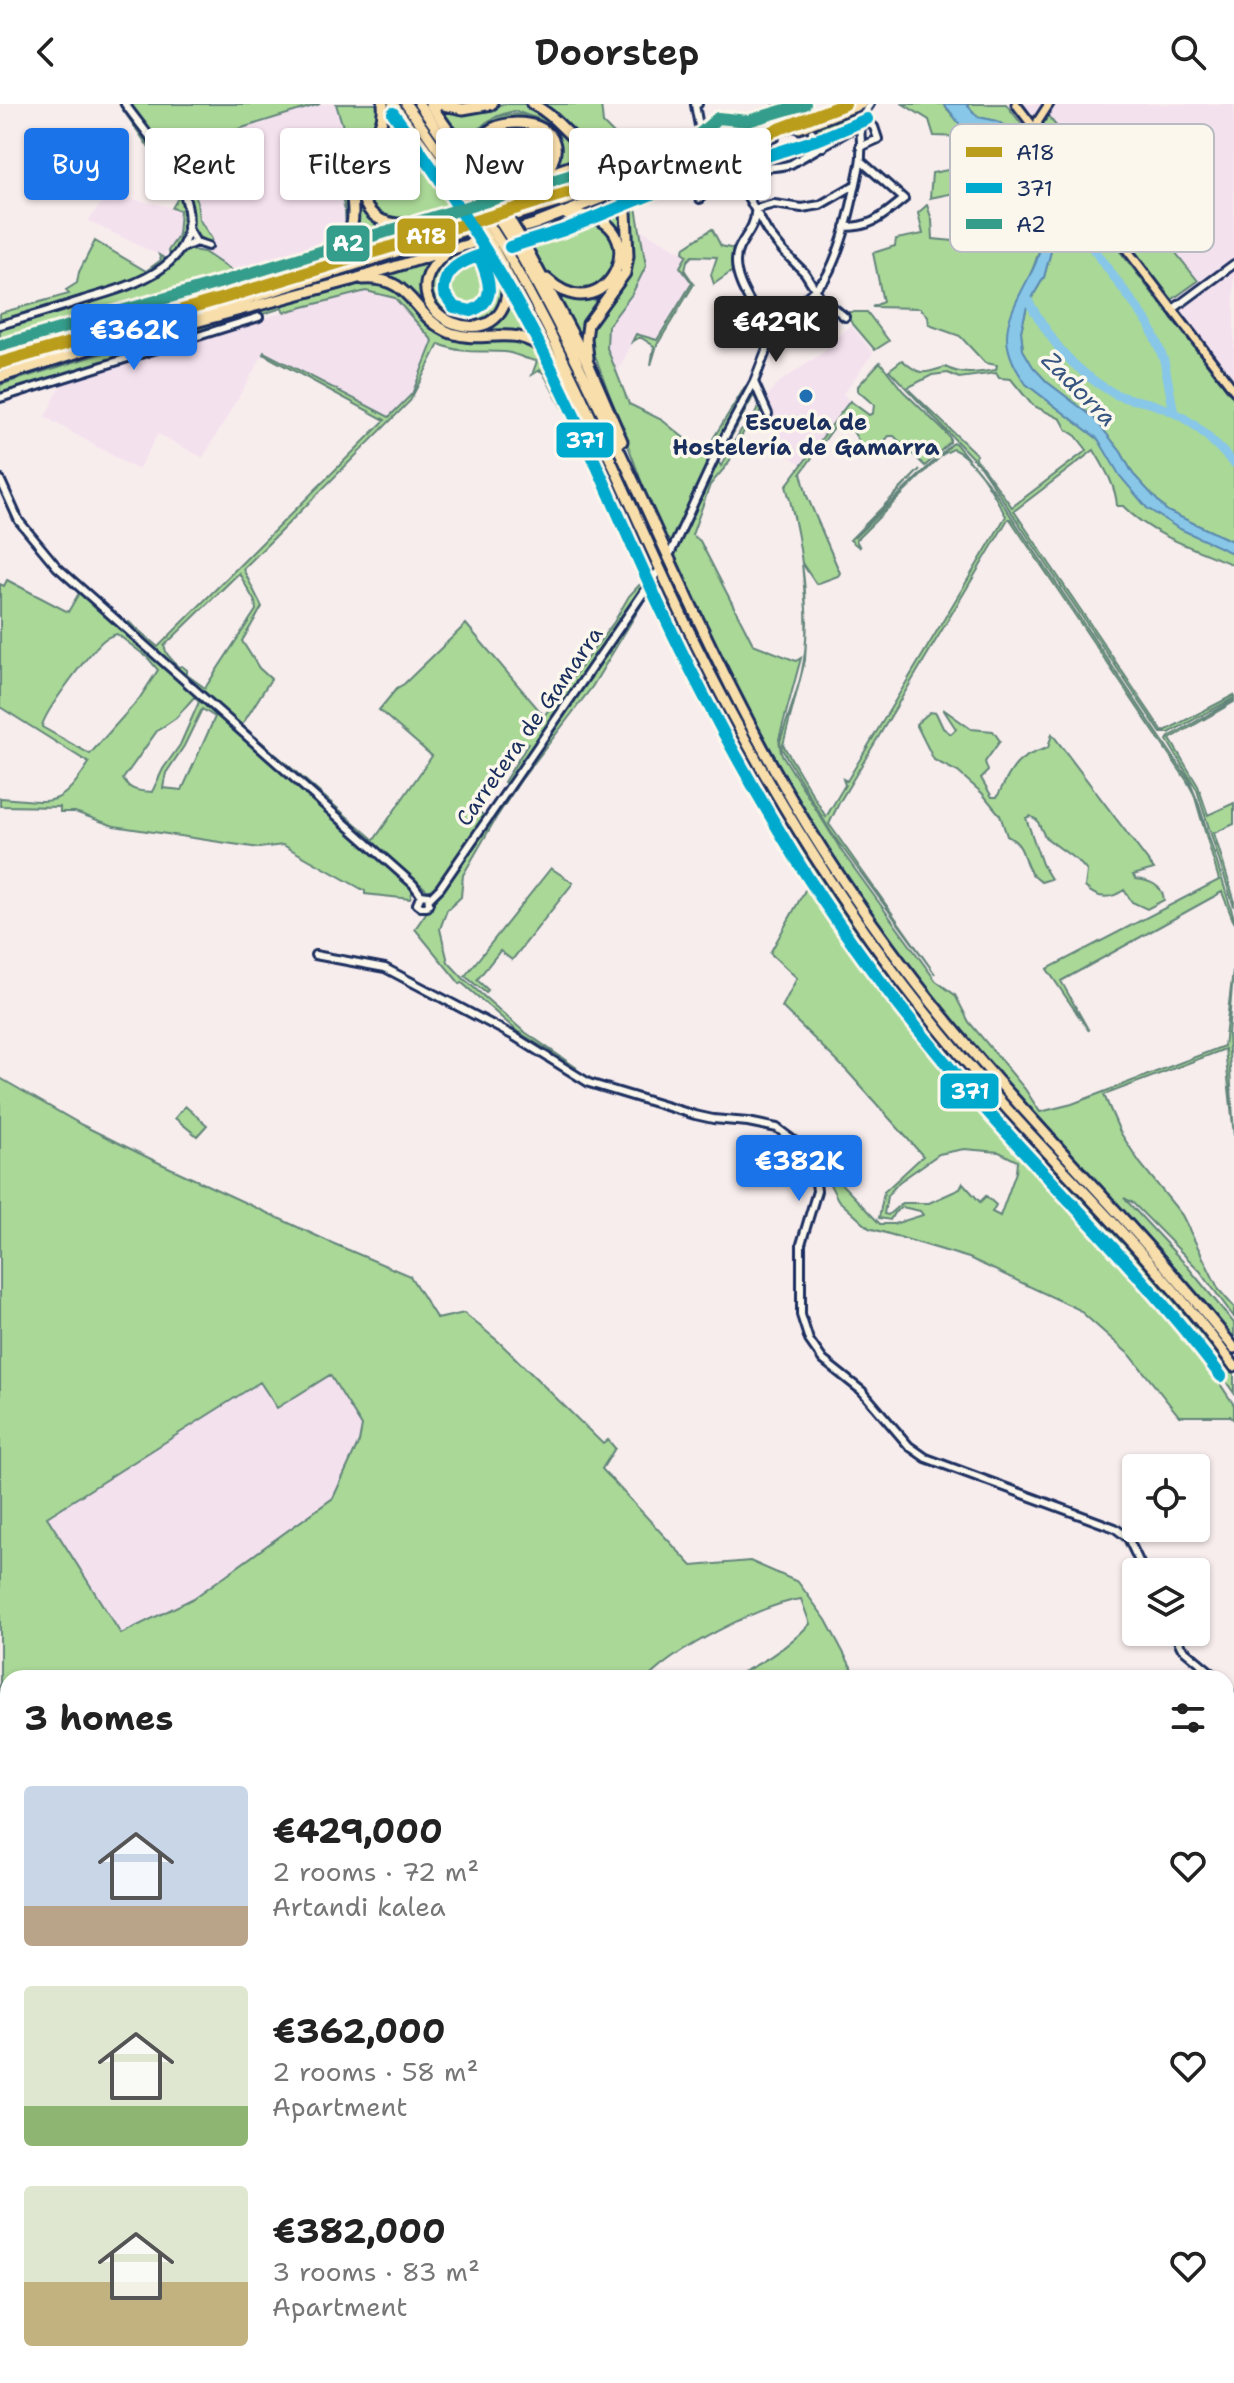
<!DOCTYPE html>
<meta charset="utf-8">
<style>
body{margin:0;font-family:"Shantell Sans",sans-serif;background:#f6f6f6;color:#222;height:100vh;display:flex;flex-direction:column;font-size:30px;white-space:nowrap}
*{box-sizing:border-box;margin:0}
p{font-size:26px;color:#767676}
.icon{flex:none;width:44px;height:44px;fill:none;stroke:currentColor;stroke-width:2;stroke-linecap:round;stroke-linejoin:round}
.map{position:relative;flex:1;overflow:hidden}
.panel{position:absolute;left:0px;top:1566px;width:1234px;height:714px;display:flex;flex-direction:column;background:#fff;border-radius:24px 24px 0 0;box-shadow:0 2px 6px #0004}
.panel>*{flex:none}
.hud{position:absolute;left:24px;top:24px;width:800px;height:72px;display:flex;gap:16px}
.fabs{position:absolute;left:1122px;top:1350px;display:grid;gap:16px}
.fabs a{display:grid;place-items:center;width:88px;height:88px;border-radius:8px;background:#fff;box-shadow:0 2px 6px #0004;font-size:40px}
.price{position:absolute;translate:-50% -68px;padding:0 18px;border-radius:8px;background:#1a73e8;color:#fff;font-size:26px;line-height:52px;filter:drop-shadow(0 2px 4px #0008)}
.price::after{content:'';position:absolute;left:50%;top:48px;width:24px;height:18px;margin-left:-12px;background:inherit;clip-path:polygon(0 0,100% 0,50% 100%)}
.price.current{background:#222;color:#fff}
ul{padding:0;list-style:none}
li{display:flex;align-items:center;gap:24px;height:200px;padding:0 24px}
li span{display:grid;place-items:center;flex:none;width:224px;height:160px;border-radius:8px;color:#555}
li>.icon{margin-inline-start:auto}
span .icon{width:96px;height:96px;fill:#fffc;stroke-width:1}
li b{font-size:34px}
h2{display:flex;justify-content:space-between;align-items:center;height:96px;padding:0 24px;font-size:34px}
.pill{padding:0 28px;border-radius:8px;background:#fff;box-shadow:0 2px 6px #0004;font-size:28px;line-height:72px}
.pill.current{background:#1a73e8;color:#fff}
header{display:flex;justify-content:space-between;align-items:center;height:104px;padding:0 24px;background:#fff;font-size:36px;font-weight:600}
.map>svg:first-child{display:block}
.built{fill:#f4e1ee}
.green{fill:#aad897;stroke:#62847a;stroke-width:2;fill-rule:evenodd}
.water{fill:#88c7e8;stroke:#5c8ab1;stroke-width:2}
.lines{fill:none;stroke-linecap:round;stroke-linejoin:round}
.stream{stroke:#5c8ab1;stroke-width:2}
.river{stroke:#88c7e8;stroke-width:9}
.minor-casing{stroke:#1b2f5e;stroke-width:12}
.major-casing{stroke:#1b2f5e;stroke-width:13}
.highway-casing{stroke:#1b2f5e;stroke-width:15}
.minor{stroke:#fbf7ec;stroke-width:6}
.major{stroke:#f8deab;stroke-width:7}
.highway{stroke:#f8deab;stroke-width:9}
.highway-bridge-casing{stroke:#1b2f5e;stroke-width:15;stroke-linecap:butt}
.highway-bridge{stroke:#f8deab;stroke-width:9}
.bus-1-casing{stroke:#fbf7ec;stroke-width:18}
.bus-2-casing{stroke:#fbf7ec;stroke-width:18}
.bus-3-casing{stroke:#fbf7ec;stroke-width:18}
.bus-1{stroke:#bb9d1c;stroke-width:12}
.bus-2{stroke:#00a9ce;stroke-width:12}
.bus-3{stroke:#349d8b;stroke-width:12}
.poi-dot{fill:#1f6fb2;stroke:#fbf7ec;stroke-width:3}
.labels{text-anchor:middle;stroke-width:7;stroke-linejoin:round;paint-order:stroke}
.poi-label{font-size:22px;font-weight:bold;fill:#1b2f5e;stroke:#fbf7ec}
.street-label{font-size:22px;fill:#1b2f5e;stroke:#fbf7ec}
.water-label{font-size:24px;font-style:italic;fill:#365580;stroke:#fbf7ec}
.key{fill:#fbf7ec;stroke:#b8bbc1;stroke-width:2}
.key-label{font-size:22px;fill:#1b2f5e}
.line-badge{stroke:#fbf7ec;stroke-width:3}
.badge-label{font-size:22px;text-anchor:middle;font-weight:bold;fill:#fff}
</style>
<header><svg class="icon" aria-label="back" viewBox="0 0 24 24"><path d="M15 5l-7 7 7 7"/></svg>Doorstep<svg class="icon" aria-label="search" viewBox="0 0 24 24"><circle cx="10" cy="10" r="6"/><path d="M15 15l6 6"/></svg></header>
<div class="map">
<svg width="1234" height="2279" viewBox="0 0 1234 2279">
<rect width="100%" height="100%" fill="#f8eded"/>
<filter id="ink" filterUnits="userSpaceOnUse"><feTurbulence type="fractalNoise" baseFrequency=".0125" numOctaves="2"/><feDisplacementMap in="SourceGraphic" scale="16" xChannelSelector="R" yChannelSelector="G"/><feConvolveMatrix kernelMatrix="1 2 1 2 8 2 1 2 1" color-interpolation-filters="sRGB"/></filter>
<g filter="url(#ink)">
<path class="built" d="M320,0H336L349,42L332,48L345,107L346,125L342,134L325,146L255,171L231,166L205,151L212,135L199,115L197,97L188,73L169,46Z
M1006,0H1234V276L1188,217L1181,227Z
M108,90L180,105L178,132L163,153L88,117Z
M640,125L687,151L680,163L692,178L656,237L636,230L617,270L607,244L608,222L632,190L646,163Z
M366,187L395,194L433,238L412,290L389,313L264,249L203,354L158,330L138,366L45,313L63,277L319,197Z
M851,221L873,249L843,290L850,297L802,361L779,345L766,295L775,281L824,248Z
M330,1270L362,1322L359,1338L334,1394L194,1494L121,1530L47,1413L260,1277L277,1304Z"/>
<path class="green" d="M119,0C129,7 138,23 146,33C171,69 200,108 171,151L168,147L178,132L180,106L172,104L178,94L175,82Z
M128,0H320L170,46L188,72L197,97L199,115L212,135L210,140L194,130L184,81Z
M336,0H380L377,21L357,52L351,119L346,125L345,107L332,47L349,42Z
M386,0L421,42C411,40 400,36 390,39C342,52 350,113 397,124L346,140L356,122L355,74Z
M503,0H526L536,4L596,53L552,66C553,56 557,44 556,34C548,0 468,0 472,50L437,4L460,8Z
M541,0H601L603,19L625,41L630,53C590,54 570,22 541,0Z
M903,0H943L967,28L1021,60L1035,80L1040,97L1041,141L1034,162L1013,209L1026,280L1098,335L1147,404L1234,450V461C1196,445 1152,432 1123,402H1117C1116,382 1104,363 1094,346L1014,407L1163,628L1234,591V594L1169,629H1161L980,362L889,266L902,256C920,272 923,270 945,263C963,272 977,269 996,266L997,261L985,259L960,232L929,221L928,212L920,204L872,203L883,198L873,149L895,142L896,135L923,130L918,109L927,101L932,116L933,135L964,138L959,88L930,94L932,69L994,57L979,40L965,33L934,32L929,16ZM948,269L959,274L996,269L999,274L1011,275L1032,301L1061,315L1067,326L1076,332L1087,346L1012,403L975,353L977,351L907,284L932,271Z
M966,0H1006L1234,295V438L1167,407L1133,370L1121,348L1093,313L1047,278L1033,263L1023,246L1021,227L1027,202L1044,173L1051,147L1046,73L1018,31L997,17L978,13Z
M864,3L849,21L846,19L823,35L811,25Z
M515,7L533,13L547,27C554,72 535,74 500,92C478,61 462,16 515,7Z
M1048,12L1136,119L1143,122L1153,120L1198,177L1170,197L1047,34L1042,22Z
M401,44L429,57L461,103C439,110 388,131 372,103C367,97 366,86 364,79L377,52Z
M601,60L640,62L263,176L505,97L567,66Z
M643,84L636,103L646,162L632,190L608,222L607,244L629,300L662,316L694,342L706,346L745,283L748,284L671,445L650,401L590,238C592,203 624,193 631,162C637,134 620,106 643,84Z
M631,85L626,155L616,180L588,215L582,238L556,188L570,193L589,192L612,180L622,160L623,145L600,113L580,107Z
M596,93L563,108L294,189L240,203L474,127Z
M574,114C581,115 592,115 598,119C643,147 594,213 552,176C539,164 531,143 522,128Z
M712,125L721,142L735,145L734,166L714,180L711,171L717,153L692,152L687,157L685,167L694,180L657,241L651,261L654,242L640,233L632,238L636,230L657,236L692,179L680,163L687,151L683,148L685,143Z
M95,137L146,167L161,156L159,151L167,156L156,166L128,179L0,217V209L69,190L66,186L77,179L79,168Z
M484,139C498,160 516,191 490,211C483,216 475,221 467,220C436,219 418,176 444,155C455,146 471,143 484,139Z
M185,145L204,148L231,166L255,171L146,209L0,251V225L137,183L160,172L174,160Z
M435,154L426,171C429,183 430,205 438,214C458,238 490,221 505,202C508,197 510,189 511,184L541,239L466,230L447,224L380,171Z
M375,178L389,181L402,189L433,223L520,236L540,247L557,270L630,409L656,466L649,471L644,464L544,270L540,266L532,271L537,257C526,256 515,249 505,248C478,246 465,251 439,240L410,297L243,465L262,503L242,537L259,564L271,575L242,621L374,736L432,652L379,606L397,584L404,580L466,520L544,612L614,518L629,492L643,477L623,427L648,478L507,680L504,678L528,640L523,635L472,701L485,713L434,786H427L127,522L129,518L158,543L385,316L263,250L264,248L389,313L412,290L433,237L395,194L366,187L284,208L282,204L0,292V281C83,255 165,230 249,207C290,195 332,181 375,178ZM239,469L255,498L256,506L205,584L187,571V566L182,562L178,563L167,550L164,542Z
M849,208H867L889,237L875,246L847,213Z
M880,258L903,287L944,327L950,334V338L925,362L894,332H889L869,354L848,319L844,315H840L801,369L807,392L840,469L838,472L816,480L802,459L807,518L805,556L783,641L826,713L845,681L843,675L847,677L1006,412C993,390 977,356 953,345L943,350L856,436L860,444L850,436L920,365L854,434L952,340L955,339L992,384L1189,676L1199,701L1234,814V819L1222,788L1061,877L1089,927L1047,865L1219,776L1194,690L1187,677L1010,415H1008L839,699L829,720L935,870L831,728L782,645L780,638C787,614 797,591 802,567C813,516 801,432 786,382L850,297L869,311L873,309L874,301L858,287V282Z
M752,285L763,302L752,322L744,327L728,360L710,381L692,431L700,437L753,540L796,557L801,554L779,635L781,649L843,749L936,877L955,891L969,918L1025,985L1040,1008L1072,1000L1224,942L1234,858L1228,931L1234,1032L1225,945L1104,991L1120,1028L1140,1059L1182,1111L1219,1186L1234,1203V1213L1200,1167L1132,1098L1124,1094L1187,1162L1234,1219V1237C1144,1128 1045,1027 954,919C865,813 791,694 729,570C709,531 688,491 673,449L690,416L705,378ZM754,291L759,302L751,318L741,326L721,362L718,357Z
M658,471L736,630L780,708L872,847L930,922L1038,1046L1140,1156L1221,1252L1234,1270V1289L1196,1235L1117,1145L1048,1073L1151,1197L1197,1245L1234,1301V1316L1230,1312H1179L1131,1252L1078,1205L969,1154L869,1124L838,1096L821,1063L803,1040L880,1120H894L923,1111L920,1107L902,1103L894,1109L890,1116L879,1114L884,1088L923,1052L848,968L782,903L797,874L770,849L809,779L792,742L774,713L775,711L731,638L668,513L656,485L655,477ZM964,1045L999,1048L1017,1057L1016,1068L1000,1112L992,1108L996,1101L986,1092L980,1098L963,1079L960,1085L929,1099H902L888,1111L884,1110L887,1092L899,1078L939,1050Z
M7,476L68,508L79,489L408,779L413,786L410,795L365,790V787L283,741L259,744L114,722L75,708H60V703L0,702V694C53,697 58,707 89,659L0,603V480L4,482ZM117,530L148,554L158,566L139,595L90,650L42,623C43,609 92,545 105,535C108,533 113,531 117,530ZM194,593L199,598L180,641L163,665L152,688C139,687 130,687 123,675L157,627L176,614ZM202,605L215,613L182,686L163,684L166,669L184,642Z
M651,483L656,493L648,490L592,583L521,676L496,714L463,771L461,793L447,806L440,825L448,858L464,875L522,926L577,964L517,927L462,879L460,880L415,825Z
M1234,596V598L1170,635L1198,682L1208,711L1234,699V720L1214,729L1234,795V803L1197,686L1167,636L1169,633Z
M943,605L971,625L993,627L1000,637L985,658L988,667L981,674L992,693H997C1012,664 1015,653 1048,644L1052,630L1154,765L1133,771L1136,775C1148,776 1163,781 1164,796L1147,805L1132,798L1124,786C1110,796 1097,795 1085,783L1087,767L1079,758L1045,733L1037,716L1030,712L1026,714L1042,760L1051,775L1041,778C1037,774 1032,772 1030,767C1021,752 1026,742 1007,732L1000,711L982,689L958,668L934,656L916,620L930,608L936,609L943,624L951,630L956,625Z
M551,764L573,779L512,856L500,847L477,876L488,886L486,889L465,872Z
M0,974L82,1021L153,1056L332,1139L410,1172L437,1215L464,1209L498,1237L603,1340L608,1336L615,1344L602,1365L692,1462L750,1457L798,1478L826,1516L857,1574H730C760,1561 788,1543 810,1520L801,1495C760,1501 676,1545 648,1574H8V2272H1020L1015,2279H603C584,2270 561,2276 541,2279H0ZM330,1271L362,1322L359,1338L333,1394L194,1494L121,1530L47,1413L260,1278L277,1304Z
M185,1002L207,1021L197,1032L175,1014Z
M1234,1787V1902H1226V1792Z"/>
<path class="water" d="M943,0H966L978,13L997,17L1018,31L1046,73L1052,105L1051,147L1044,173L1027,202L1021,227L1023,246L1033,263L1047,278L1093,313L1121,348L1133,370L1167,407L1234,438V450L1178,424L1147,404L1120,372L1098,335L1026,280C1016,266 1008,252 1007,235C1006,211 1023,186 1033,165C1048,134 1046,85 1021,60C1006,45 984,40 967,28C957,20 953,8 943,0Z"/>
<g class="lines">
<path class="stream" d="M1226,1995L1234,1997
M509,2279L511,2277"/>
<path class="river" d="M1042,87L1065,107L1149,220L1164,256L1174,309
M1026,193C1051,236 1068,263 1113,289C1125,296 1142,296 1155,301C1191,312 1208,333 1234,359"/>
<g class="minor-casing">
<path id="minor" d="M698,0L695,1L699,22L727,30
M778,0L795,12L798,19
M812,28L823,43
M722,58L735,70L767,127L783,147L805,169L820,193L845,213
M689,67L700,95
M735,70C751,61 773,66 791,60L866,17L874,23L878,35L860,43
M663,75L711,59L713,54
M755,105L774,100L802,104L820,101L853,82
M755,109C755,122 745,132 739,144C726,171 758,209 771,232
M845,123C873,123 882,112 904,95L861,57
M196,138L208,142
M180,145L196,138L187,123
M1172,206L1234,160
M0,221C28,213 55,205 83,196C136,181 210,160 183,87C171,55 144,27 125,0
M754,278L768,310
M0,294L259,213
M0,375L19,417L57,463L413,780L421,791L428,792L429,799L427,803H421L417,800L421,791
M671,448L722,338L754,278L775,224L825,175C843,145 853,95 860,60C865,36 853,23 870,0
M429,795L440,784L657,469
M315,851L385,864L512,931L589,979L695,1011L713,1015L748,1018L777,1024L793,1036L814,1064L817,1087L801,1140V1211L809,1236L823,1256L862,1287L909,1342L926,1354L1115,1424L1128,1434L1144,1468
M1174,1528L1181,1543L1218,1574
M1226,1584L1234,1595"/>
</g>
<g class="major-casing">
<path id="major" d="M1016,0L1234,286
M1037,26L1038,17L1049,0"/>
</g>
<g class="highway-casing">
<path id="highway" d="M393,0L462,95
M406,0L471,92
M419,0L482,89
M430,0L491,86
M438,0L463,5L492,0
M532,0C564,15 568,42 609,54
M799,24L861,0
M739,45L774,32
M477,63C457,0 596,6 543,73
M492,98C517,90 536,75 560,66C593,53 630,56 665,57
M503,115L706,54L731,57L739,47L735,33
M408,120C326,125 364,0 435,57
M522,136L589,261L622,337
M513,138C627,335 699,553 822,745C864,810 910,874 960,933C1049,1039 1148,1135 1234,1244
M502,141C577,268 630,405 694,537C730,610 769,681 813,750C868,838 932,921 1001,998C1079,1085 1165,1167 1234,1262
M493,144L592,327
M335,146C369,116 342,95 356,63C366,41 386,26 383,0
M446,149C375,209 515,267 507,173
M363,175C413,171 413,215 451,229C486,241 513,218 547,248
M547,175C612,235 662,105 567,111
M173,203L332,148L474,103
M181,222L348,177L535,120L625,85
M588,254L586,235L588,220L625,169L628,152L626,107L630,93L639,79
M0,259L227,193L704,47L722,30C729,30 733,34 740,34C764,35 823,11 845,0
M0,273L485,120"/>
</g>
<use href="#minor" class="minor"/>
<use href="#major" class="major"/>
<use href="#highway" class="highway"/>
<g class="highway-bridge-casing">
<path id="highway-bridge" d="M491,86L522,136
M482,89L513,138
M471,92L502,141
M462,95L493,144"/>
</g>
<use href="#highway-bridge" class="highway-bridge"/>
<g class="bus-1-casing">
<path id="bus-1" d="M0,259L227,193L704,47L722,30L740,34L763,31L845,0"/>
</g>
<g class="bus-2-casing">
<path id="bus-2" d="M393,9C444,79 492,151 533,228C580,318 618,413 661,505C701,590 746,673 795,753C851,844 918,929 989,1009C1067,1096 1150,1178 1221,1272
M510,143L564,126L686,76L707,70L726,73L737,72L751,57L822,34L867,15
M481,151C462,157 442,166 444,189L454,203L471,207C496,198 490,178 482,158"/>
</g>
<g class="bus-3-casing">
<path id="bus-3" d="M0,242L222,178L696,33L718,14L748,17L805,0"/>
</g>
<use href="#bus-1" class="bus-1"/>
<use href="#bus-2" class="bus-2"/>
<use href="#bus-3" class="bus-3"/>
</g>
</g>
<circle class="poi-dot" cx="806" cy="292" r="8"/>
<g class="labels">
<g class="poi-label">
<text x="806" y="326">Escuela de<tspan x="806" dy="25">Hostelería de Gamarra</tspan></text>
</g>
<g class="street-label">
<text transform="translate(529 622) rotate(-55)" y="8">Carretera de Gamarra</text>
</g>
<g class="water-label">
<text transform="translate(1079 285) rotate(45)" y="8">Zadorra</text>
</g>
</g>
<rect x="950" y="20" width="264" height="128" rx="12" class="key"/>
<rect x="966" y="43" width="36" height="10" fill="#bb9d1c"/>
<rect x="966" y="79" width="36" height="10" fill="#00a9ce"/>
<rect x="966" y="115" width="36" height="10" fill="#349d8b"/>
<g class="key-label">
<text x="1016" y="56">A18</text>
<text x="1016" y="92">371</text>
<text x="1016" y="128">A2</text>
</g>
<g class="line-badge">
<rect x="396" y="113" width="61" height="38" rx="8" fill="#bb9d1c"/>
<rect x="325" y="120" width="46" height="39" rx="8" fill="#349d8b"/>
<rect x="555" y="317" width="60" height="38" rx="8" fill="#00a9ce"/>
<rect x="939" y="968" width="61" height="38" rx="8" fill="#00a9ce"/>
</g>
<g class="badge-label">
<text x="426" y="140">A18</text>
<text x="348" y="147">A2</text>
<text x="585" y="344">371</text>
<text x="970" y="995">371</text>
</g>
</svg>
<div class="fabs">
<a><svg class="icon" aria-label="locate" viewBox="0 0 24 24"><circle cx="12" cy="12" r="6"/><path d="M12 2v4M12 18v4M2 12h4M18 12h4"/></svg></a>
<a><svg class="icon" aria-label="layers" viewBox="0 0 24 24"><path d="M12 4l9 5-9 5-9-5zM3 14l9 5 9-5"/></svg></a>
</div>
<b class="price current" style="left:776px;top:260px">€429K</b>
<b class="price" style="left:134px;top:268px">€362K</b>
<b class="price" style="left:799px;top:1099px">€382K</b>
<div class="hud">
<a class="pill current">Buy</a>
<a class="pill">Rent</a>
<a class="pill">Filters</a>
<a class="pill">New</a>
<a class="pill">Apartment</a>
</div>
<section class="panel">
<h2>3 homes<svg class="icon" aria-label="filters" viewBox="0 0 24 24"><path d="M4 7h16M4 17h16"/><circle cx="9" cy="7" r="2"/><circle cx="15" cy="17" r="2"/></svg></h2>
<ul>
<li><span style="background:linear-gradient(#c9d6e8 75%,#b9a48a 0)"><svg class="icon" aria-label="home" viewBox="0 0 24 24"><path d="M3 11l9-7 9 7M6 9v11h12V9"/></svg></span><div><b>€429,000</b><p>2 rooms · 72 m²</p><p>Artandi kalea</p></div><svg class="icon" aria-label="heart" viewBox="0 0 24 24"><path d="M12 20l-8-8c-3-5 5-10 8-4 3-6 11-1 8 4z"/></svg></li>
<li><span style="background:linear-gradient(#dfe7d0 75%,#8fb573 0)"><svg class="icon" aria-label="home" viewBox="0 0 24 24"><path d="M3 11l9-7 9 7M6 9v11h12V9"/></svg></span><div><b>€362,000</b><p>2 rooms · 58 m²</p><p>Apartment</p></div><svg class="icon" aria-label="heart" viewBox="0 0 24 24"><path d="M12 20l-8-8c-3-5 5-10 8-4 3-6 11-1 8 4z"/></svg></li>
<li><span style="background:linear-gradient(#dfe7d0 60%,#c2b280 0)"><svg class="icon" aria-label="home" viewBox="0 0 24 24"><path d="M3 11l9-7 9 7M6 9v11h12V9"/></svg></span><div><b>€382,000</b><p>3 rooms · 83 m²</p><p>Apartment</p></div><svg class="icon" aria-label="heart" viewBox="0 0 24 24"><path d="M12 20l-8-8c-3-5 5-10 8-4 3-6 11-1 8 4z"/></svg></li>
</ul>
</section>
</div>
